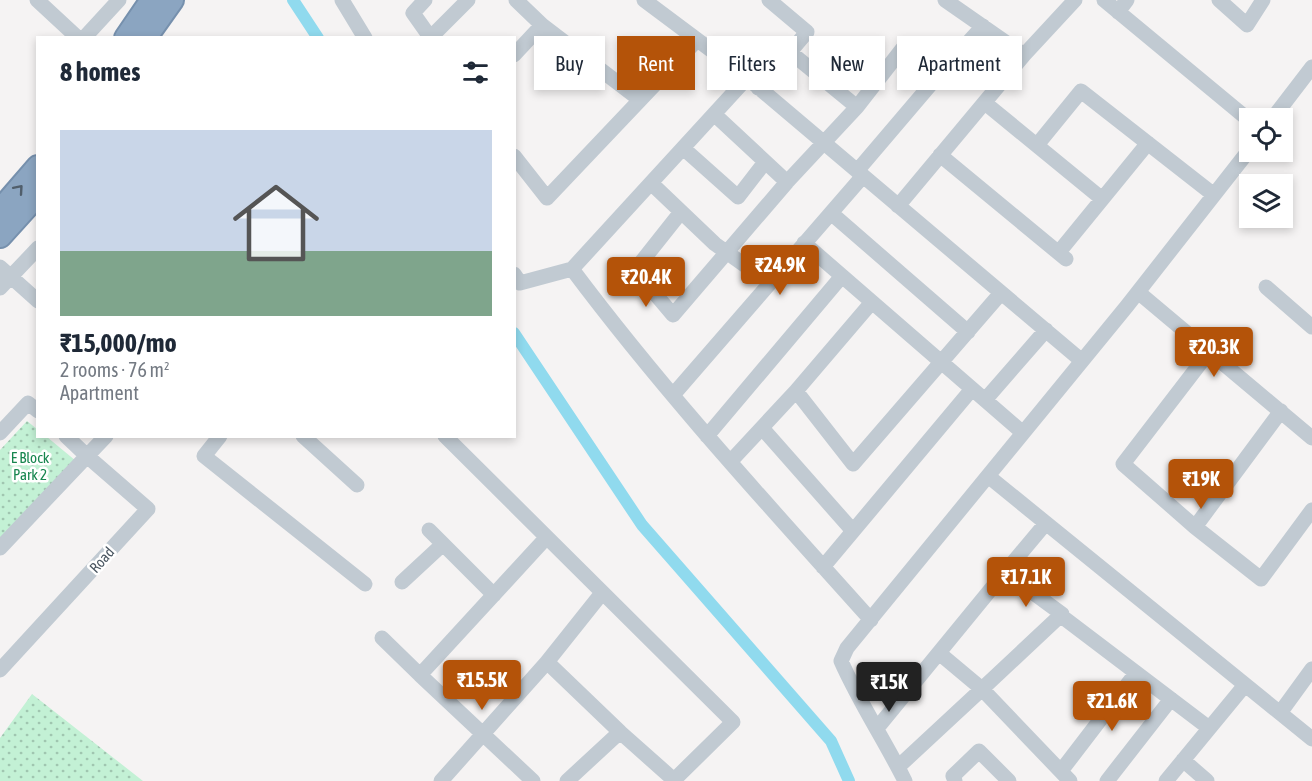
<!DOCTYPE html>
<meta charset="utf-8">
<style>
body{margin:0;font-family:"Asap Condensed",sans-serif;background:#f6f6f7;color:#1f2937;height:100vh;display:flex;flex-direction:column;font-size:22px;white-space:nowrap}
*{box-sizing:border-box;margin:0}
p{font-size:20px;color:#747a83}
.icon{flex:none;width:33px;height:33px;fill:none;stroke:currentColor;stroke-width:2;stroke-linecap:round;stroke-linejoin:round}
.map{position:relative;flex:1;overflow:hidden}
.drawer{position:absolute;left:36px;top:36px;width:480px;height:402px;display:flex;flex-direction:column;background:#fff;border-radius:0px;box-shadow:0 3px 9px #0003}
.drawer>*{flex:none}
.banner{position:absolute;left:534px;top:36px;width:570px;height:54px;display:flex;gap:12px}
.tools{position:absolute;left:1239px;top:108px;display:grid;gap:12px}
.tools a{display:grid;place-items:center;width:54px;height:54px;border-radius:0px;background:#fff;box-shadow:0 3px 9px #0003;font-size:30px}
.price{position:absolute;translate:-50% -51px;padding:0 14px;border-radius:6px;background:#b45309;color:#fff;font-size:20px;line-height:39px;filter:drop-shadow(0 2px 3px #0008)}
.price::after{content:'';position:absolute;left:50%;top:36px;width:18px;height:14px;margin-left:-9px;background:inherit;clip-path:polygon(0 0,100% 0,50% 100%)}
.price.current{background:#222;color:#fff}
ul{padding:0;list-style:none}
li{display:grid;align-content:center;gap:12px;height:318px;padding:0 24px}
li+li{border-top:2px solid #e0e1e3}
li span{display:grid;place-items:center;height:186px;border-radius:0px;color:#555}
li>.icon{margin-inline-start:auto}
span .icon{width:108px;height:108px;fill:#fffc;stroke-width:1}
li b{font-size:26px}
h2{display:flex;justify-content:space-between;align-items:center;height:72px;padding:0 24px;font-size:26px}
.chip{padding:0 21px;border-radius:0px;background:#fff;box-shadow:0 3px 9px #0003;font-size:21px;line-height:54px}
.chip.current{background:#b45309;color:#fff}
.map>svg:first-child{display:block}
.park{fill:url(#park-dots)}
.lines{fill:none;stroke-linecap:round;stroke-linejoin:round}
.canal{stroke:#90daee;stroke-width:12}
.highway-casing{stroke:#7690ad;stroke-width:26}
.minor{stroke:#c1cad2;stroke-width:15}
.highway{stroke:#8ba5c1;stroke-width:22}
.oneway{stroke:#505e6b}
.labels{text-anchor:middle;stroke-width:5;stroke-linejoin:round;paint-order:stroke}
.park-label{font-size:15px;fill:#17864f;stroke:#fff}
.street-label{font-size:15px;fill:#4a5661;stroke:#fff}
</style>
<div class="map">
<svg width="1312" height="781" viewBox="0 0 1312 781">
<defs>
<pattern id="park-dots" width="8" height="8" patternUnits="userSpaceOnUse" patternTransform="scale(1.5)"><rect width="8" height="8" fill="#c3f1d5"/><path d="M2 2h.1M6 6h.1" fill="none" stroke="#a0c6b0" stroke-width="1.8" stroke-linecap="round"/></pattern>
</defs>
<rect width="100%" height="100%" fill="#f5f3f3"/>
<path class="park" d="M27,421L37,429L38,436L47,437L76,461L0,539V450Z
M32,694L143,781H0V738Z"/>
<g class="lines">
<path class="canal" d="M293,0L318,38
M514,333L642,525L831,741L849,781"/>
<g class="highway-casing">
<path id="highway" d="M126,38L152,0
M145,38L172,0
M0,211L38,167
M0,236L38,194"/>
</g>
<path class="minor" d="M37,0L78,38
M342,0L365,38
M425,0L413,13L430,37
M516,0L542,25L639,99
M644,0L739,71L1082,361
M769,0L807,32L790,52
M945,0L1024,55
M1104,0L1250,121
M1219,0L1247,25L1263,0
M1118,12L1127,0
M84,38L119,0
M430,38L468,0
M514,55L542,25
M747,78L572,269C664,392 768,505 871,620
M985,103L1101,198
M857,107L906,44L943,70L983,26
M714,114L787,182
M1273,118L1312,67
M1037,145L1081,91L1214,195
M683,148L738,197L765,162
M940,155L1066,259
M514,156L547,198L697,40
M857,171L943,70
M651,183L715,244L770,283
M898,206L1024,55L1075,0
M681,212L635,270L673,315L787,182L857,107L790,52L758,88
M831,213L968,332
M804,243L1023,433
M1059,252L1148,143
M0,267L38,301
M514,274L520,283L572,269
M1266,287L1312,327
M0,288L38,248
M1138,292L1312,438
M872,302L796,391L853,464L1001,293
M1209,352L1123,464L1195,527L1261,579L1312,510
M673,395L863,176
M985,400L1046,330
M762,428L853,531
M0,433L28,403L38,411
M66,436L87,456L106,436
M220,436L204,456L365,584
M303,436L357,485
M445,436L733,722L674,780L620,732
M707,436L842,276
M730,462L796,391
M988,476L1312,739
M1195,527L1281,411
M429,530L494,595
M0,548L87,456L148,509L0,670
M823,567L972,389
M402,582L443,544
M1060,615L1209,728
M382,638L420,675L546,538
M939,653L982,689L1062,614L1005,572L1046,523
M420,675L533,781
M1280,713L1312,669
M878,727L1005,572
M1183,760L1207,781
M898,767L982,689L1070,781
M1061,771L1136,673
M441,781L547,662
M567,781L620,732L547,662L602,593
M905,781C885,741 859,702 841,661L847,648L1127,306L1250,149
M955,781L953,776L979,751L1009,781
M1107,781L1171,699
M1166,781L1245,685"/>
<use href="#highway" class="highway"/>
</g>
<defs><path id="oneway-chevron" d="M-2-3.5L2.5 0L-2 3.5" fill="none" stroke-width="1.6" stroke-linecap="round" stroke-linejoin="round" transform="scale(1.5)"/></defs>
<use class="oneway" href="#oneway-chevron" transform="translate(19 189) rotate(-49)"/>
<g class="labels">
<g class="park-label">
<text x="30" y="463">E Block<tspan x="30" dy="17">Park 2</tspan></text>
</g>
<g class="street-label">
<text transform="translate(102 560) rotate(-48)" y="5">Road</text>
</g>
</g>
</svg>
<div class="tools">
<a><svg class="icon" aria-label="locate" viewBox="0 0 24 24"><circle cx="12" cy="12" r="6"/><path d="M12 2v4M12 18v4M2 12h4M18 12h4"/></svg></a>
<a><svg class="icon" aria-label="layers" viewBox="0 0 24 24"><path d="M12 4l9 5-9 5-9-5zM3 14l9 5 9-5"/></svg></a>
</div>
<b class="price" style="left:780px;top:296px">₹24.9K</b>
<b class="price" style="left:646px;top:308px">₹20.4K</b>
<b class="price" style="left:1214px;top:378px">₹20.3K</b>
<b class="price" style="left:1201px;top:510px">₹19K</b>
<b class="price" style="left:1026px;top:608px">₹17.1K</b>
<b class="price" style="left:482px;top:711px">₹15.5K</b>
<b class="price current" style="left:889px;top:713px">₹15K</b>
<b class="price" style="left:1112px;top:732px">₹21.6K</b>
<div class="banner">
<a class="chip">Buy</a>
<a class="chip current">Rent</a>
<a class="chip">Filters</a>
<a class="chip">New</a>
<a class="chip">Apartment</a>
</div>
<section class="drawer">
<h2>8 homes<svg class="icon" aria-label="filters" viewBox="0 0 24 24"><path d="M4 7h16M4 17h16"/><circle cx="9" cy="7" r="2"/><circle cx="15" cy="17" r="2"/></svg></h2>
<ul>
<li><span style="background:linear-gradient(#c9d6e8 65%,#7fa58c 0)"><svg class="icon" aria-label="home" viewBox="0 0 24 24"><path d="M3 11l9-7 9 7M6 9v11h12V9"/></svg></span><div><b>₹15,000/mo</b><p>2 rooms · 76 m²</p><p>Apartment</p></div></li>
</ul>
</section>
</div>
